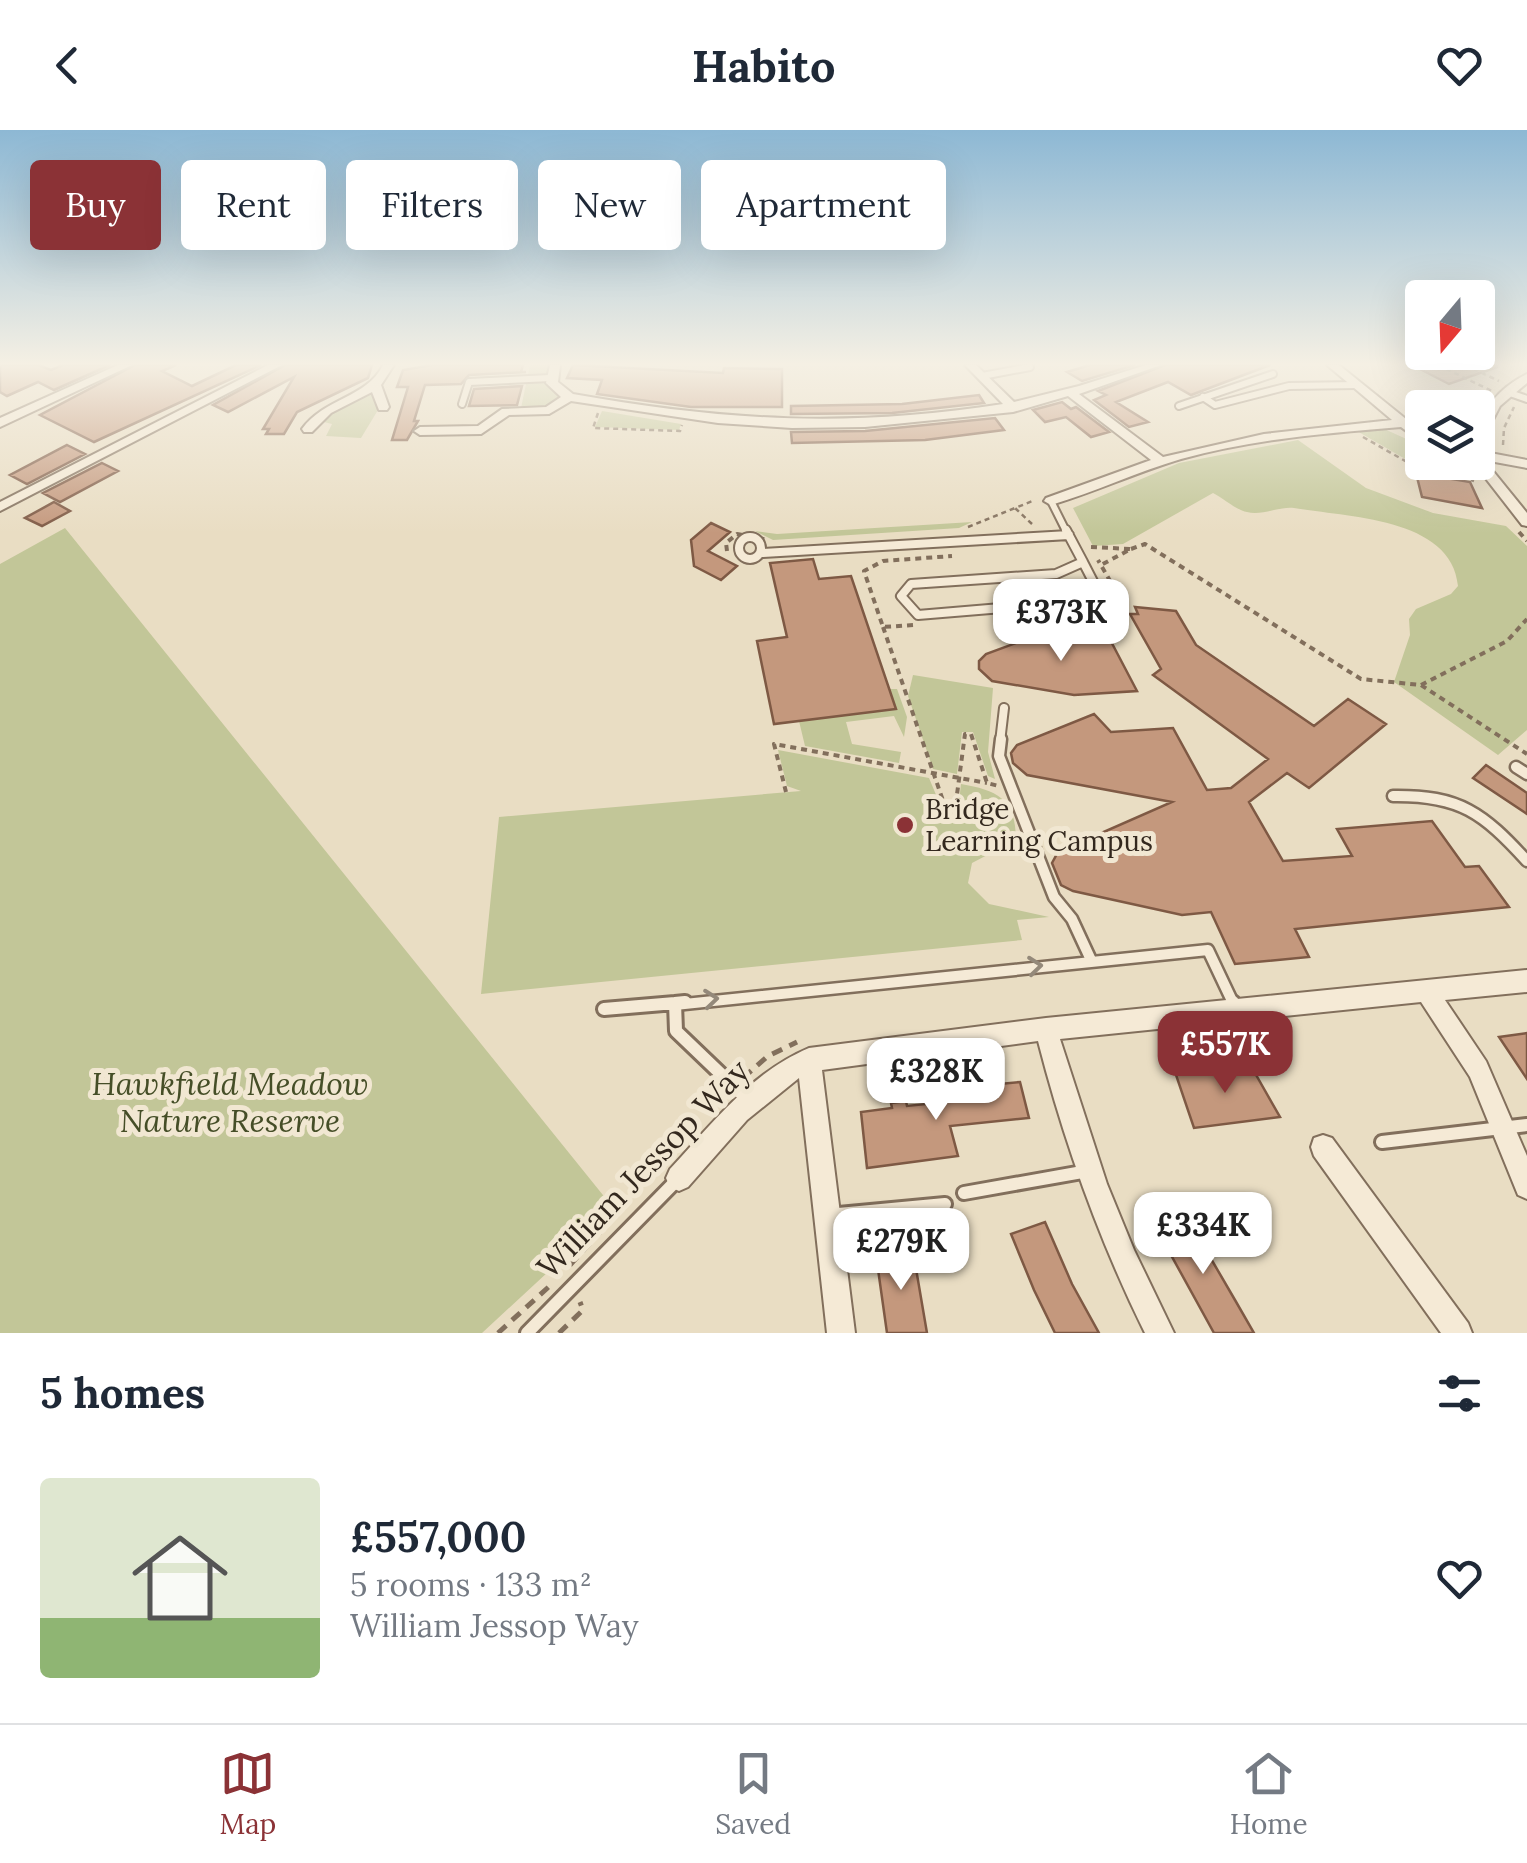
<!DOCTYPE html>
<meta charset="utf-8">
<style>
body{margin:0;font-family:Lora,serif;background:#f2f2f3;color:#1f2937;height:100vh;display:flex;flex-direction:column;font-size:38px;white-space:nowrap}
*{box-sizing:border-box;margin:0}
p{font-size:32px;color:#747a83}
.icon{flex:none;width:55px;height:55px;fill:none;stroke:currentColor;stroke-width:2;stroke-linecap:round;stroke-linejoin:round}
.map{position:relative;height:1203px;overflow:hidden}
.details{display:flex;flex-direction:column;background:#fff;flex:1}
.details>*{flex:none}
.guide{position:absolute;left:30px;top:30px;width:1000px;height:90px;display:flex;gap:20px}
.needle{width:65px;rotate:199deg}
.tools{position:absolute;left:1405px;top:150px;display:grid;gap:20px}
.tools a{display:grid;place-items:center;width:90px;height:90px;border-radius:10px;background:#fff;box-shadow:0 10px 40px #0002;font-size:50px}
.price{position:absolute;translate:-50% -85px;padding:0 22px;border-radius:20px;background:#fff;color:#222;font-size:32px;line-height:65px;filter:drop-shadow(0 2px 5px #0008)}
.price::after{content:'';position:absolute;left:50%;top:60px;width:30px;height:22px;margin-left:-15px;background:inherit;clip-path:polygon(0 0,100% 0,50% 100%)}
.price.selected{background:#8b3236;color:#fff}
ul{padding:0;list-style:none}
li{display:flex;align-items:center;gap:30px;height:250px;padding:0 40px}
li+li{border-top:2px solid #e0e1e3}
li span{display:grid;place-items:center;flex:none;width:280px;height:200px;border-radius:10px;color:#555}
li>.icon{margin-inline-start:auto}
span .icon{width:120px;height:120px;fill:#fffc;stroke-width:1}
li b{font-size:42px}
h2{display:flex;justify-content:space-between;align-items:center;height:120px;padding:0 40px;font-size:42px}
.chip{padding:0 35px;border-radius:10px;background:#fff;box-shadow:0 10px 40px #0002;font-size:35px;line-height:90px}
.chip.selected{background:#8b3236;color:#fff}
header{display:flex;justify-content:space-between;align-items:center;height:130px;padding:0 40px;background:#fff;font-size:45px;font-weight:800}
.menu{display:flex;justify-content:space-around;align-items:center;height:140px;border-top:2px solid #e0e1e3;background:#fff;font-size:28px;color:#747a83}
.menu a{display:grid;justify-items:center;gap:5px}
.menu .selected{color:#8b3236}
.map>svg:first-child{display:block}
.green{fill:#c2c698}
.building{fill:#c4987d;stroke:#7e5944;stroke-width:2.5}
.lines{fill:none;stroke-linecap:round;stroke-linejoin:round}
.lane-far3-casing{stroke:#826f5c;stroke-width:10}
.lane-far2-casing{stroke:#826f5c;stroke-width:12}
.lane-far1-casing{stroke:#826f5c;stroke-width:15}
.lane-casing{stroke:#826f5c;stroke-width:18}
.street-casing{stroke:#826f5c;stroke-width:4}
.path-far2{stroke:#826f5c;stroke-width:2.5;stroke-dasharray:5 4;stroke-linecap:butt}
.path-far1{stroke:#826f5c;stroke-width:4;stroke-dasharray:6 5;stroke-linecap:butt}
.path{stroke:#826f5c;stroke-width:5;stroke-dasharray:11 8;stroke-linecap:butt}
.lane-far3{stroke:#f5ead6;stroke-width:6}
.lane-far2{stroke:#f5ead6;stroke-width:8}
.lane-far1{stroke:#f5ead6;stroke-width:10}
.lane{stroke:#f5ead6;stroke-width:12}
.street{fill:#f5ead6;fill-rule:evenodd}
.oneway{stroke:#94897a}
.poi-dot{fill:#8b3236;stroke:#f1e7d2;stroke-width:4}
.labels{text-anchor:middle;stroke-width:10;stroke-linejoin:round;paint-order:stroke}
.poi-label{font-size:28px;fill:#33281e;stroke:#f1e7d2;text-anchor:start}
.near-park-label{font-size:32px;font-style:italic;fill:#454e27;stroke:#f1e7d2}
.near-street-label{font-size:32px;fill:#33281e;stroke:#f1e7d2}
</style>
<header><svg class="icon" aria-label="back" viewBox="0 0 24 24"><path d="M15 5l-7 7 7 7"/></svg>Habito<svg class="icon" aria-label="heart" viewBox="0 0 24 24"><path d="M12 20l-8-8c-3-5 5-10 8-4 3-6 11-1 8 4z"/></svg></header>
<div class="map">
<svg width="1527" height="1203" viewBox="0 0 1527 1203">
<rect width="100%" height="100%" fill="#e9ddc3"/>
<path class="green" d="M530,235H551L544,254L561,267L545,278H521Z
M367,262L373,264L378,280L361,308L326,306L332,294L320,291L324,283Z
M602,281L681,294L679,300L595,297Z
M1382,298L1422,316V332L1469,333L1485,344L1477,350L1407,330L1357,301Z
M1298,310L1366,358L1433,383L1506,396L1527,416V600L1498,625L1394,552L1410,505L1409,489L1416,479L1451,464L1458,456C1452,387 1345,387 1294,378C1280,376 1262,386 1247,382C1236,380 1223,368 1213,363L1123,414L1093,416L1073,378L1179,333Z
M972,392L959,398L773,410L755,401L777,404Z
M65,398L615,1080L482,1203H0V434Z
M913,545L993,558L988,622L995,649L988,646L973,602H962L957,644L933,639L908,566Z
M889,559H897L907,587L904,607L894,586L846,592L852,614L901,622L899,633L805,616L799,591L895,579Z
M778,620L929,648L947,691H957L961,654C996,660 1016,668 1016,710L972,733L968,753L989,774L1049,787L1017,790L1022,810L481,864L499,687L801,661L787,656Z"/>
<path class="building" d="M0,235H38L51,240L63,235H110L54,260L38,252L7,266L0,262Z
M135,235H176L162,241L192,256L236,235H261L94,312L40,285Z
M285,235H372L368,248L297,282L284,304H266L269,299H263L294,247L228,282L213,275Z
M432,235H523L521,242H526L469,245L461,254L425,255L414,291H418L407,310H392L408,257H397L403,240Z
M573,235L723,243L724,238L782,239V277H691L597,264L602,250L567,248Z
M1090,235H1135L1082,251L1067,242Z
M1165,235H1270L1191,265L1168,252L1116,272L1148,292L1129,297L1094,270L1106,265L1098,261Z
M1412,235H1497V237L1449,254Z
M522,256L517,275L469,276L474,259Z
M979,265L984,273L892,283L791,284V276L902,274Z
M1062,272L1071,279L1076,277L1109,302L1091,307L1066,287L1045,292L1033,280Z
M995,288L1004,300L925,310L792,313L791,302L865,301Z
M67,315L85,324L27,354L10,345Z
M102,333L118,341L60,372L43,363Z
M1416,343L1470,352L1482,378L1422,367Z
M54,372L70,381L42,396L25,388Z
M711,393L730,402L708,421L737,436L721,450L694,436L691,410Z
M813,429L819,449L851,446L896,579L774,594L757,511L787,507L770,433Z
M1135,477L1176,481L1196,515L1314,596L1348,569L1386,594L1309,658L1287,643L1249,672L1283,731L1352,726L1337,699L1432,691L1465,737L1479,736L1509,777L1295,799L1309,827L1235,834L1211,782L1182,785L1073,761L1061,755L1052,733L1058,722L1172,672L1027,645L1013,633L1011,623L1017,615L1094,584L1111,602L1173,598L1207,660L1231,658L1268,629L1153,545L1161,539L1130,484H1138Z
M1054,499L1059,504L1105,500L1137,561L1074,565L992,551L979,539V531L986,524Z
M1486,635L1527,663V684L1473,648Z
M1527,903V949L1499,907Z
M1218,935L1220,940L1251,936L1280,987L1194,998L1176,945Z
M1020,952L1029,988L950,996L958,1026L867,1038L861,982L892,978L891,973L906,971L907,976L947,972L945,959Z
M1185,1084L1235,1170L1254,1203H1214L1155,1096Z
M1045,1092L1072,1154L1099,1203H1055L1034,1160L1011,1104Z
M913,1121L927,1203H887L876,1125Z"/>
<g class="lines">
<g class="lane-far3-casing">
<path id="lane-far3" d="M982,246L1030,237
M1507,262L1527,269
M1203,267L1215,275L1289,256L1357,255
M462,274L469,252L550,248
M1179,276L1273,244
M1051,371L1067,403"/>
</g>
<g class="lane-far2-casing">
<path id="lane-far2" d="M1066,400L1083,432
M739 418a11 11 0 1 1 22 0a11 11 0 1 1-22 0Z
M763,423L1069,405
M1083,432L1100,465L1097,470L918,485L901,466L911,454L1056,444Z
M1000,612L1004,578"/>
</g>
<g class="lane-far1-casing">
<path id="lane-far1" d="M1001,609L999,626L1054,767L1072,789L1091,830
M1516,637L1527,644
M1393,666C1460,665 1483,683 1527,731
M657,875L675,873
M675,875L1208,820L1234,875"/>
</g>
<g class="lane-casing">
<path id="lane" d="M685,872L675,873L676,901L748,970
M1233,872L1236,879
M604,879L675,873
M1382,1012L1527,995
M964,1063L1088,1041
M828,1085L945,1074
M527,1203L676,1051"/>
</g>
<g class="street-casing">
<path id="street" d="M118,235H132L0,297V288Z
M268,235H282L0,381V372Z
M383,235H394L381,255L389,277L387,280H379L372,262L331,283L312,302H304L302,299C324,268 367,268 383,235Z
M550,235H560L558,252L573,264C725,291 849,298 1003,274L965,235H976L1014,272L1079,256L1146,235H1161L1079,264L1163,327L1264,304L1392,290L1327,235H1339L1422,302V312L1401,297C1327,303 1253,309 1181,329C1137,342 1095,362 1051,375L1044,371L1046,368L1151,330L1068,266L1013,282L865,297L792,298L718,293L571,271L549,284L509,285L481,304L420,305L414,301L420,297L478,296L502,279L546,277L561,267L546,253Z
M1527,244V253L1500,276L1484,307L1478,311C1478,280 1501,257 1527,244Z
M1485,322L1527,330V338L1484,330L1527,383V396L1522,395L1473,332H1478V326Z
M1527,840V862L1445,870L1486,931L1527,1026V1069L1518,1065L1470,947L1421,872L1060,909L1107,1054L1134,1120L1174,1203H1145C1099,1110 1064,1012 1038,911L822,940L855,1203H827L799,948L747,990L688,1057L679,1061L670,1057L666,1048L670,1039C712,994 750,943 809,918L1046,888Z
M1323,1005L1332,1008L1468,1193L1472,1203H1441L1314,1026L1311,1017L1314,1008Z"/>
</g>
<path class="path-far2" d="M1438,235L1492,261
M1465,235L1499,251
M598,283L593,298L680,301L682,295
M1363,307L1407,332L1474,351
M1503,315L1504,298L1514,277
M1450,332L1466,339
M1032,394L1015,378L1035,370
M968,397L1015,378"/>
<path class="path-far1" d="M1519,402L1527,411
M1091,417L1131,419L1101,435
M1131,419L1145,414L1361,549L1421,555L1527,624
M727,421L726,413L737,404L769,410
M1097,484L1128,482L1098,430
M913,495L883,497L864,441L883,431L952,426
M883,497L949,688L954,687L965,604H971L987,653L999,656
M1421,555L1507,511L1527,489
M786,662L774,614L987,653"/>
<path class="path" d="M743,948L768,926L797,912
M570,1135L661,1035
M498,1203L553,1153
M559,1203L583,1180L580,1172"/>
<use href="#lane-far3" class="lane-far3"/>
<use href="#lane-far2" class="lane-far2"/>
<use href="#lane-far1" class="lane-far1"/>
<use href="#lane" class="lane"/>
<use href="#street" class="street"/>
</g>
<defs><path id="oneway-chevron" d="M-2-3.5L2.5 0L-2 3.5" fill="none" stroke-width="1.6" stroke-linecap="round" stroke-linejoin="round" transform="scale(2.5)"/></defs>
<g class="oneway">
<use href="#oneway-chevron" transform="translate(1035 836) rotate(-6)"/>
<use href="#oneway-chevron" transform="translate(711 869) rotate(-6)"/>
</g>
<linearGradient id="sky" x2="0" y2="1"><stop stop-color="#8db8d4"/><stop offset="0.58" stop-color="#f5f0e4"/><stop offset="1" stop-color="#f5f0e4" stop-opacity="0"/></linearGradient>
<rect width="1527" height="403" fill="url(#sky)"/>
<circle class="poi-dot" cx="905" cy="695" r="10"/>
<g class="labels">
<g class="poi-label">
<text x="925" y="689">Bridge<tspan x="925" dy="32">Learning Campus</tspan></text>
</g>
<g class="near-park-label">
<text x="230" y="965">Hawkfield Meadow<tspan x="230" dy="37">Nature Reserve</tspan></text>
</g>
<g class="near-street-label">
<text transform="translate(643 1039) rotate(-46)" y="11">William Jessop Way</text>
</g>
</g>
</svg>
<div class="tools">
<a><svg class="needle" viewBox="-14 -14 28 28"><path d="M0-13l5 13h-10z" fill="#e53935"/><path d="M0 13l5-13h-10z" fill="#747a83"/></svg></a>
<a><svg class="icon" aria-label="layers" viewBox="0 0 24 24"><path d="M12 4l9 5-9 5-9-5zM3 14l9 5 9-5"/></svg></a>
</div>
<b class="price" style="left:1061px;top:534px">£373K</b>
<b class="price selected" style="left:1225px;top:966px">£557K</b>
<b class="price" style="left:936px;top:993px">£328K</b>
<b class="price" style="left:1203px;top:1147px">£334K</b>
<b class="price" style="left:901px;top:1163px">£279K</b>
<div class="guide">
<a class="chip selected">Buy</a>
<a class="chip">Rent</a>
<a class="chip">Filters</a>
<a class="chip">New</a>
<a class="chip">Apartment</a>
</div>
</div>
<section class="details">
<h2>5 homes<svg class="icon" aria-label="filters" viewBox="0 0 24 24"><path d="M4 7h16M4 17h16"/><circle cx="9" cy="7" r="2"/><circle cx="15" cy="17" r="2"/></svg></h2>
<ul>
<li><span style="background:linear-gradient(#dfe7d0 70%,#8fb573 0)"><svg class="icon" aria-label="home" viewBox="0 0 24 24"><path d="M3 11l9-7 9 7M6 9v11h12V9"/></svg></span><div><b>£557,000</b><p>5 rooms · 133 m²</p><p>William Jessop Way</p></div><svg class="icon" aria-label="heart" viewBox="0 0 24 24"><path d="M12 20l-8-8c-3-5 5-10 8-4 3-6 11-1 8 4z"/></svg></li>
</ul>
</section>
<nav class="menu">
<a class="selected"><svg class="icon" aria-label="map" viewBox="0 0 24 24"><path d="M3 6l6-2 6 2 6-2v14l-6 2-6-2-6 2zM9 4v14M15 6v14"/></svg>Map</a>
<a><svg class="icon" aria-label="saved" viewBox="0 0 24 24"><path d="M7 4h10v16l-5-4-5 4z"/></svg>Saved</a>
<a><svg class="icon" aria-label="home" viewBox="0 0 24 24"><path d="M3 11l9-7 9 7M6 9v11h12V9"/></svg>Home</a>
</nav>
